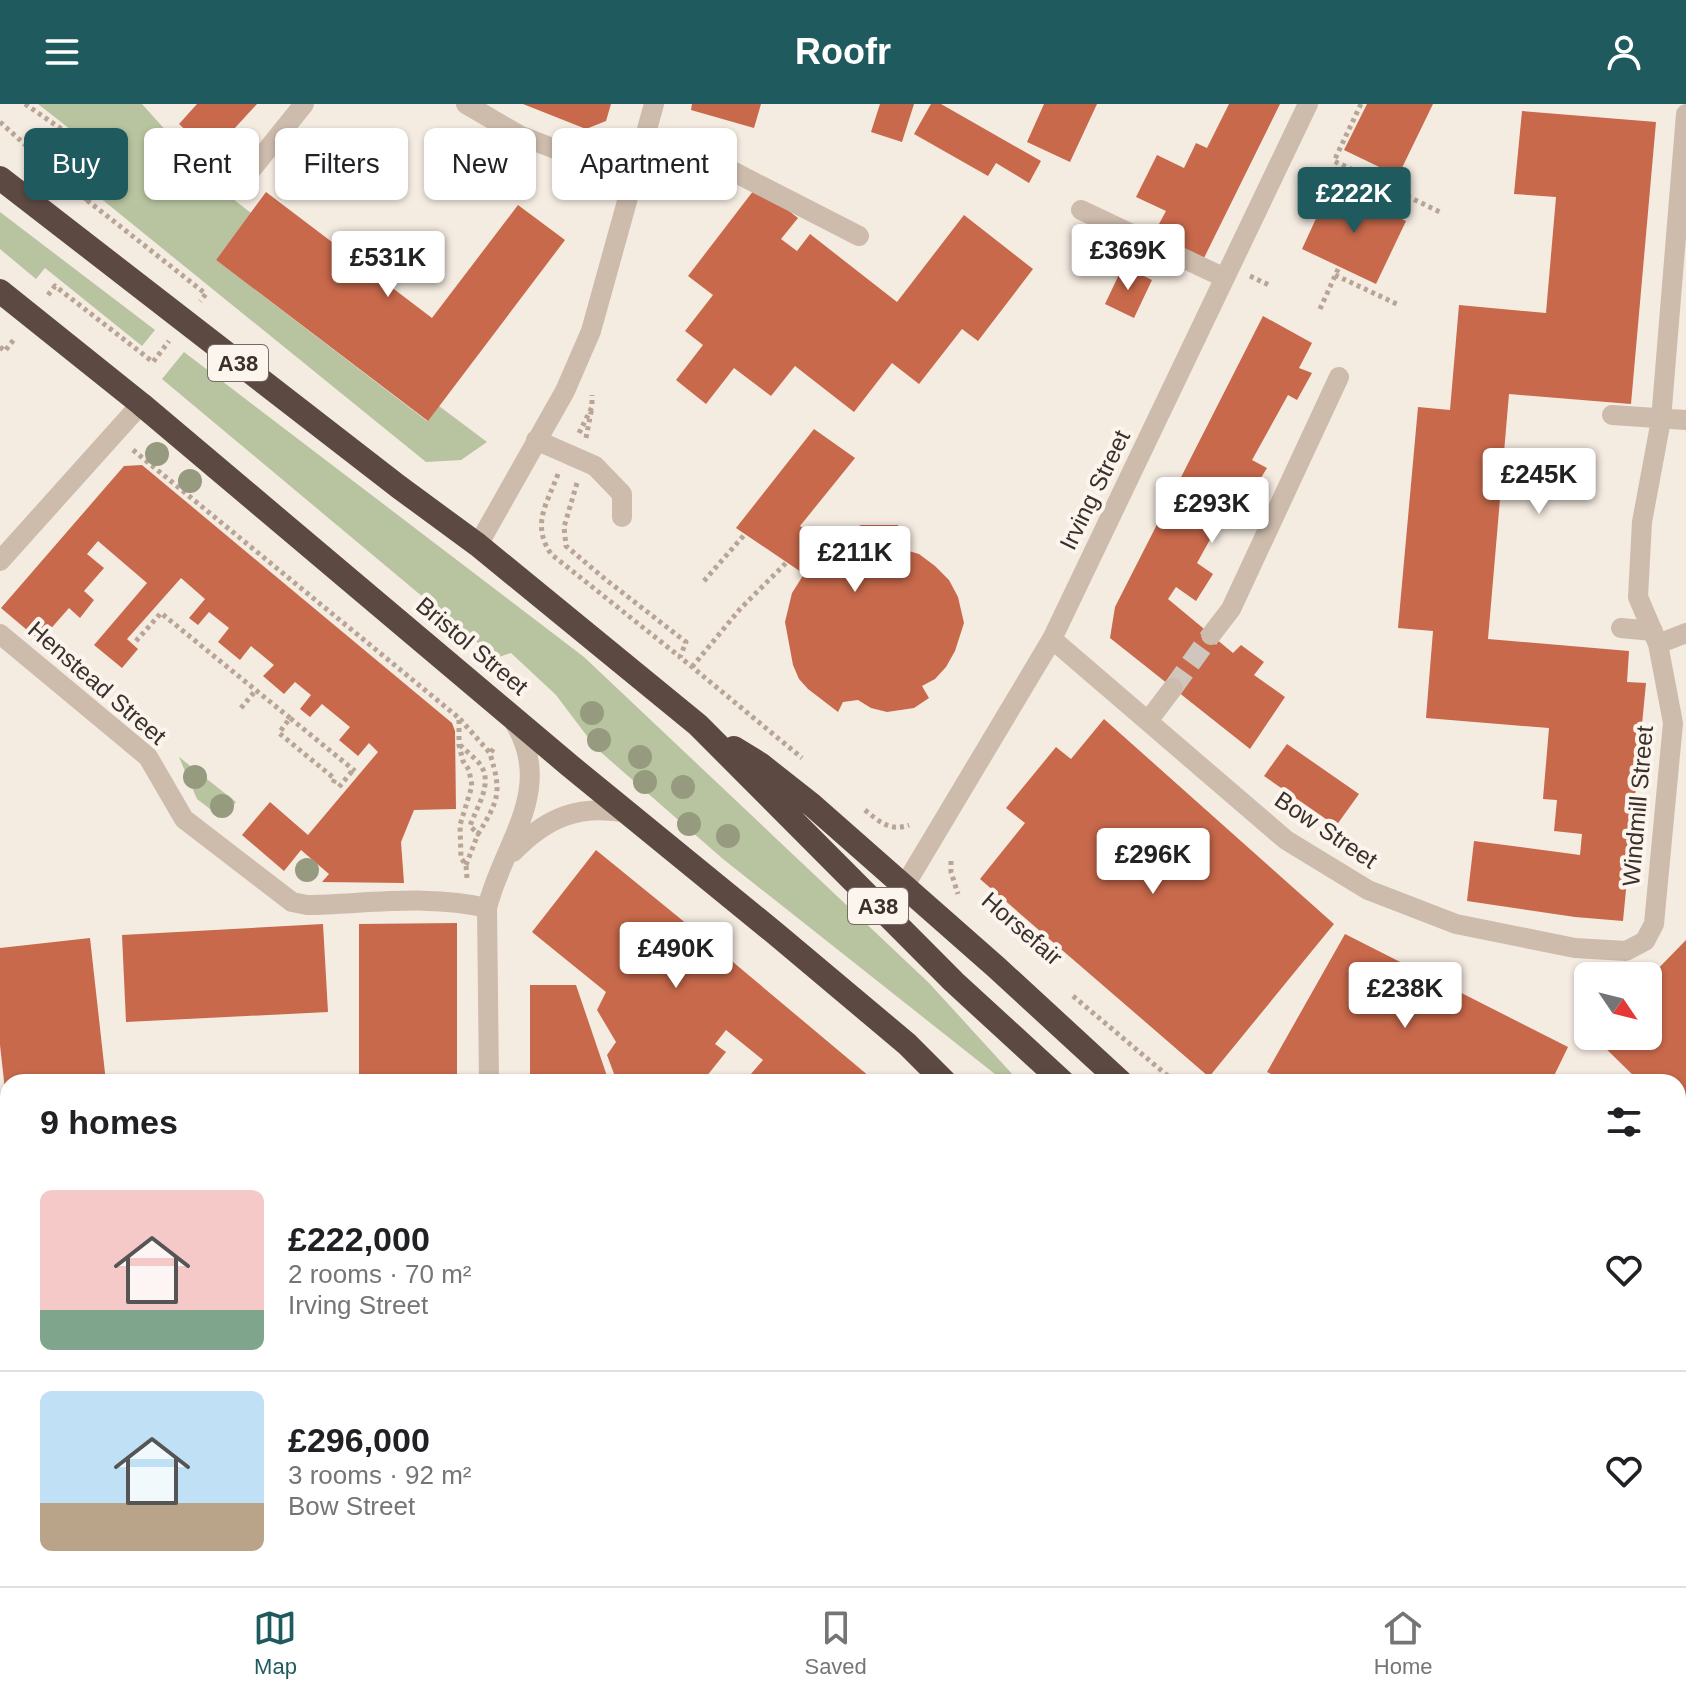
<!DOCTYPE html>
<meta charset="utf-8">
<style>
body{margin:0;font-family:Arial,sans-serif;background:#f6f6f6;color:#202124;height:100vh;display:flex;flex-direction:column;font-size:30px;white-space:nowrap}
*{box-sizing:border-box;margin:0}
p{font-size:26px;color:#757577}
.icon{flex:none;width:44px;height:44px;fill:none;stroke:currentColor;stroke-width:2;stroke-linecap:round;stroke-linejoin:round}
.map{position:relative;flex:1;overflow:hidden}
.side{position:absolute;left:0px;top:970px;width:1686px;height:512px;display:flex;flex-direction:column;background:#fff;border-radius:24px 24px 0 0;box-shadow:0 2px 6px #0004}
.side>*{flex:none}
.banner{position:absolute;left:24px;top:24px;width:800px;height:72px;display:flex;gap:16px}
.needle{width:52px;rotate:125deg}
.controls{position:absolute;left:1574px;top:858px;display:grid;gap:16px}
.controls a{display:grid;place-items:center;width:88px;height:88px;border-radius:12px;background:#fff;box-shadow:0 2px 6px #0004;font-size:40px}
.price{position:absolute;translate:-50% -68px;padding:0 18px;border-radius:8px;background:#fff;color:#222;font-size:26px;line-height:52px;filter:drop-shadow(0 2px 4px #0008)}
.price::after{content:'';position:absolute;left:50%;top:48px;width:24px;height:18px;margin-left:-12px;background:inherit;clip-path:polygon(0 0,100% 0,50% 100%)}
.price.on{background:#1f5a5e;color:#fff}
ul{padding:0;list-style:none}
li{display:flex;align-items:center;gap:24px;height:200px;padding:0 40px}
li+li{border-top:2px solid #e0e0e0}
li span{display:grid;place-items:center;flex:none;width:224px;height:160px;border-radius:12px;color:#555}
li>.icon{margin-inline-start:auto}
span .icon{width:96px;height:96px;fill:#fffc;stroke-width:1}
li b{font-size:34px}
h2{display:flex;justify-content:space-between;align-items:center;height:96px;padding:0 40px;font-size:34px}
.chip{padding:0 28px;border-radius:12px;background:#fff;box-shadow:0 2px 6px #0004;font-size:28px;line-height:72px}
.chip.on{background:#1f5a5e;color:#fff}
header{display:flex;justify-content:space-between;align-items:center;height:104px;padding:0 40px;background:#1f5a5e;color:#fff;font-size:36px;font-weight:800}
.tab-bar{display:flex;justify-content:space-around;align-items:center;height:112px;border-top:2px solid #e0e0e0;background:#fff;font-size:22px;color:#757577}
.tab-bar a{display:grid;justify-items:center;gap:4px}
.tab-bar .on{color:#1f5a5e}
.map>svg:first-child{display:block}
.green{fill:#b8c4a0}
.building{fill:#c8694b}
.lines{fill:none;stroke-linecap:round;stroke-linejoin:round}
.minor-tunnel{stroke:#cfc6bd;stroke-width:20;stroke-dasharray:20 10;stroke-linecap:butt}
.path{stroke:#b9a596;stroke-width:5;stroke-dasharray:4 4;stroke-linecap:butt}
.minor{stroke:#cdbbac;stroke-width:20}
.highway{stroke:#5c4a42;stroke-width:24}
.tree{fill:#969b7f}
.labels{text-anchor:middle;stroke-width:8;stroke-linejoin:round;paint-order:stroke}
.shield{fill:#fbf5ee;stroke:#756b66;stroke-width:2}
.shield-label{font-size:22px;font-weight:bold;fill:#3b302b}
.street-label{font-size:24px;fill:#3b302b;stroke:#fbf5ee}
</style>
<header><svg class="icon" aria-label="menu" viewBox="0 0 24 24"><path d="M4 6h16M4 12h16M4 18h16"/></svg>Roofr<svg class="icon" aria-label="person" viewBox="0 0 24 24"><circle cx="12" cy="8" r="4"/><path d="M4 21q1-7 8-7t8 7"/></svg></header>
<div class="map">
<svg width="1686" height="1482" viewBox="0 0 1686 1482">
<rect width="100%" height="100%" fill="#f4ebe1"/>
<path class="green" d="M38,0H142L214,80L251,109L216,156L427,317L439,302L487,338L461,356L426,358L99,93L108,66L75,29Z
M0,108L155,226L142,242L45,164L36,175L0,145Z
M184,248L584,553L929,879L1014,972L1011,978H1005L723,755L596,644L556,591L511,549L496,554L162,275Z
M179,653L236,698L222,714L197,695Z"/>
<path class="building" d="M197,0H257L211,50L179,20Z
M523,0H611L606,17L586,25Z
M692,0H761L754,24L691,6Z
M880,0H914L902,38L871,28Z
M931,0H941L1041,57L1029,79L996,59L988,72L914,30Z
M1044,0H1097L1070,58L1027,38Z
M1229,0H1280L1202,158L1152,133L1166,107L1136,93L1157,51L1184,64L1196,39L1207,44Z
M1367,0H1433L1398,72L1344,46Z
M1522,7L1656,18L1631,300L1509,290L1488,535L1629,547L1627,578L1646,579L1623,817L1575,813L1467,797L1474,737L1580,751L1582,730L1554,727L1557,696L1543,695L1549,624L1426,614L1433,527L1398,524L1418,303L1450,306L1459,201L1546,209L1556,93L1514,90Z
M303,44L337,72L320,93L286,65Z
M757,82L798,114L781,135L797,147L810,130L897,198L964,111L1033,165L978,237L962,225L919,280L892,259L854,308L795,262L771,292L734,264L706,300L676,276L703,241L685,227L713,191L688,172Z
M1331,82L1406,117L1376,180L1302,145Z
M266,88L432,214L518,101L565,136L428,317L216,156Z
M1123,162L1152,176L1134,214L1105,200Z
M1263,212L1312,239L1299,264L1312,269L1297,296L1288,291L1252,356L1267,364L1250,392L1238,385L1197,459L1213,470L1196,497L1176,483L1168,495L1233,549L1241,541L1264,558L1254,571L1285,593L1250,645L1110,534L1115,503Z
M814,325L855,354L800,422L826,442L841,430L861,421H898L895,443L919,450L935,462L949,476L958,493L964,519L955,547L946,563L935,575L922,582L929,594L914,604L887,608L871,604L858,596L843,598L838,608L808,585L799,575L793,561L785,518L792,489L804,470L736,424Z
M142,361L452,619L455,627L456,705L414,706L401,738L404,779L322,778L329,770L301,746L284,767L242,731L270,698L308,731L378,648L369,639L358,652L339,636L350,623L322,600L310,613L300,605L311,591L295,578L284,590L263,572L274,561L251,542L240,556L218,538L229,524L209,508L198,521L189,514L205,495L181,474L127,535L138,545L122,564L94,541L147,479L98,437L87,450L104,464L84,487L94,496L80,514L69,504L40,537L1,504L124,362Z
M1104,615L1334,820L1209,973L980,775L1025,719L1006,704L1056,643L1071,655Z
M1287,640L1359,690L1336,722L1264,672Z
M596,746L709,838L876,978H744L763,956L726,926L715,940L726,948L702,978H617L607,951L616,938L597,906L606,888L532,828Z
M457,819V978H359V820Z
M323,820L328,908L126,918L122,831Z
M1345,830L1568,943L1551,978H1287L1267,968Z
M90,834L106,978H8L6,995L0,941V844Z
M1686,836V1023L1678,1015V978H1640L1593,932H1648V875Z
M530,881H576L609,978H530Z
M1678,1336L1686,1338V1419L1678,1415Z
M82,1474H131L132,1482H83Z
M152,1474H296V1482H152Z
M387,1474H461L462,1482H387Z
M547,1474H750L738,1482H547Z
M855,1474H1043L1044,1482H843Z
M1197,1474H1399L1401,1482H1199Z
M1580,1474H1632L1634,1482H1582Z"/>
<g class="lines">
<path class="minor-tunnel" d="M1173,584L1211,531"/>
<path class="path" d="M25,0L76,35L99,58L86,79L88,97L206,190L200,197
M1361,0L1334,57L1442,109
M0,18L88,97
M1335,171L1399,201
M1250,172L1271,182
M48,191L55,182L153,258L169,237
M1320,205L1339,163
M0,243L5,247L15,234
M579,329L592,303V291
M586,334L592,303
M133,346L459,614V641L463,657L469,666L472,682L460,721L461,754L466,761L467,775
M558,370C547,400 531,420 551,450L680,553
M577,379L564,423L566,442L605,475L686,538L680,553L802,654
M704,477L745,430
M136,537L161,509L290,614
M692,563L740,505L787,458
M241,604L256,586
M460,615L490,649
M460,641C466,647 474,653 479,659C495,678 476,704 470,722L478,730C499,696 502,688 490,650L495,642
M333,679L335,675L279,629L290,614L355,667
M339,683L353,666
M865,706C878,717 891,728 909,721
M951,757V768L958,790
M466,761L478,730
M1073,892L1175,978
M0,1054L8,1102"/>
<path class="minor" d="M466,0L519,31L635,76
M643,44L734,68L859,132
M243,76L304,0
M1081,106L1225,174
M1612,311L1686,316
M536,336L595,362L622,390V413
M478,441L565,287L591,227L654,0
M0,457L141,300
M1621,524L1653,527
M0,530L148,653L184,715L292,798L307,801C365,800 430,790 487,804
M1211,531L1231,505L1339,273
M1052,535L1286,736L1368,786L1456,820L1575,844L1626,847L1645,837L1654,820L1673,619L1658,540L1638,493L1642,418L1661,316L1686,10
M1658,540L1686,529
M1148,617L1173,584
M513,748C547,713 579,700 628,709
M905,781L1052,535L1308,0
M489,978L487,804C503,739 556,686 514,618
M0,1148L8,1196
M49,1474L50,1482
M493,1474V1482
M1075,1474L1076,1482
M1419,1474L1422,1482
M768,1482L781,1474"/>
<path class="highway" d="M0,74L399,383L478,441L698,621L954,878L1063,978
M0,187L141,300L569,661L776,830L907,940L945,978
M734,644L760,660L812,701L996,863L1121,978
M1678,1165L1686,1167
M1678,1213L1686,1215
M1678,1253L1686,1255
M1678,1288L1686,1289"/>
</g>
<g class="tree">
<circle cx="157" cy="350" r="12"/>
<circle cx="190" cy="377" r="12"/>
<circle cx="592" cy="609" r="12"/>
<circle cx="599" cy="636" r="12"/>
<circle cx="640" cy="653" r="12"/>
<circle cx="195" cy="673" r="12"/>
<circle cx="645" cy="678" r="12"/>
<circle cx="683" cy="683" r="12"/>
<circle cx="222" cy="702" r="12"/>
<circle cx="689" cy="720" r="12"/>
<circle cx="728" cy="732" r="12"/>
<circle cx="307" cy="766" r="12"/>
</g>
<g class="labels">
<g class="shield">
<rect x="208" y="241" width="60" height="36" rx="6"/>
<rect x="848" y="784" width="60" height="36" rx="6"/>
</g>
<g class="shield-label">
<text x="238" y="267">A38</text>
<text x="878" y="810">A38</text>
</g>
<g class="street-label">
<text transform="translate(1095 386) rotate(-64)" y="8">Irving Street</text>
<text transform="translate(472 542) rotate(40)" y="8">Bristol Street</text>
<text transform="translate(97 579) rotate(41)" y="8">Henstead Street</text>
<text transform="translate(1638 702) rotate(-85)" y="8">Windmill Street</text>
<text transform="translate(1326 726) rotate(34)" y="8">Bow Street</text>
<text transform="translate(1022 825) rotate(41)" y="8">Horsefair</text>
</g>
</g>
</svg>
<div class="controls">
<a><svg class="needle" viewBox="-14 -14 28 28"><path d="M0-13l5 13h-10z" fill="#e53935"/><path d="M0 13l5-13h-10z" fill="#757577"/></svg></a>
</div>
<b class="price on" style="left:1354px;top:131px">£222K</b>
<b class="price" style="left:1128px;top:188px">£369K</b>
<b class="price" style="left:388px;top:195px">£531K</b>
<b class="price" style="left:1539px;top:412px">£245K</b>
<b class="price" style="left:1212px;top:441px">£293K</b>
<b class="price" style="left:855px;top:490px">£211K</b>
<b class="price" style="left:1153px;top:792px">£296K</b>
<b class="price" style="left:676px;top:886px">£490K</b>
<b class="price" style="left:1405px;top:926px">£238K</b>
<div class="banner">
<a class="chip on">Buy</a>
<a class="chip">Rent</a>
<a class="chip">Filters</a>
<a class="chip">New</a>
<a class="chip">Apartment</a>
</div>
<section class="side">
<h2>9 homes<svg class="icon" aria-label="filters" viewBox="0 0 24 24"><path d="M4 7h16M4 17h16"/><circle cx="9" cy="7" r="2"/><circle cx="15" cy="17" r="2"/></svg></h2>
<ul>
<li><span style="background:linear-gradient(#f6c9c9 75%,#7fa58c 0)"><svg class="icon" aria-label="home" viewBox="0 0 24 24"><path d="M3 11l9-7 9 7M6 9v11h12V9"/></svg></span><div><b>£222,000</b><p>2 rooms · 70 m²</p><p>Irving Street</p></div><svg class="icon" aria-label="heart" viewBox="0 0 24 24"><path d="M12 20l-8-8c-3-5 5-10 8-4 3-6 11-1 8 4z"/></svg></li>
<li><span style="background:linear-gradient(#bfe0f5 70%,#b9a48a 0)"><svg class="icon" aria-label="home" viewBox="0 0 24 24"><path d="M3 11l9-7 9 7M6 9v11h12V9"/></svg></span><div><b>£296,000</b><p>3 rooms · 92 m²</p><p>Bow Street</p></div><svg class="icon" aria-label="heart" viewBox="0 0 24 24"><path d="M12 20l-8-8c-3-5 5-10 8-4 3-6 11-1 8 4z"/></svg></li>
</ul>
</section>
</div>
<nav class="tab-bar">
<a class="on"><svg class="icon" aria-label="map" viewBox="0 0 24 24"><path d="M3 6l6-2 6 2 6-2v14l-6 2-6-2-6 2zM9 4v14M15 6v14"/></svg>Map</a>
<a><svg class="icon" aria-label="saved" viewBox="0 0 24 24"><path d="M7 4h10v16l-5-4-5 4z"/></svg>Saved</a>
<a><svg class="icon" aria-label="home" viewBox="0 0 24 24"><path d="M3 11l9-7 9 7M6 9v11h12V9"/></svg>Home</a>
</nav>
